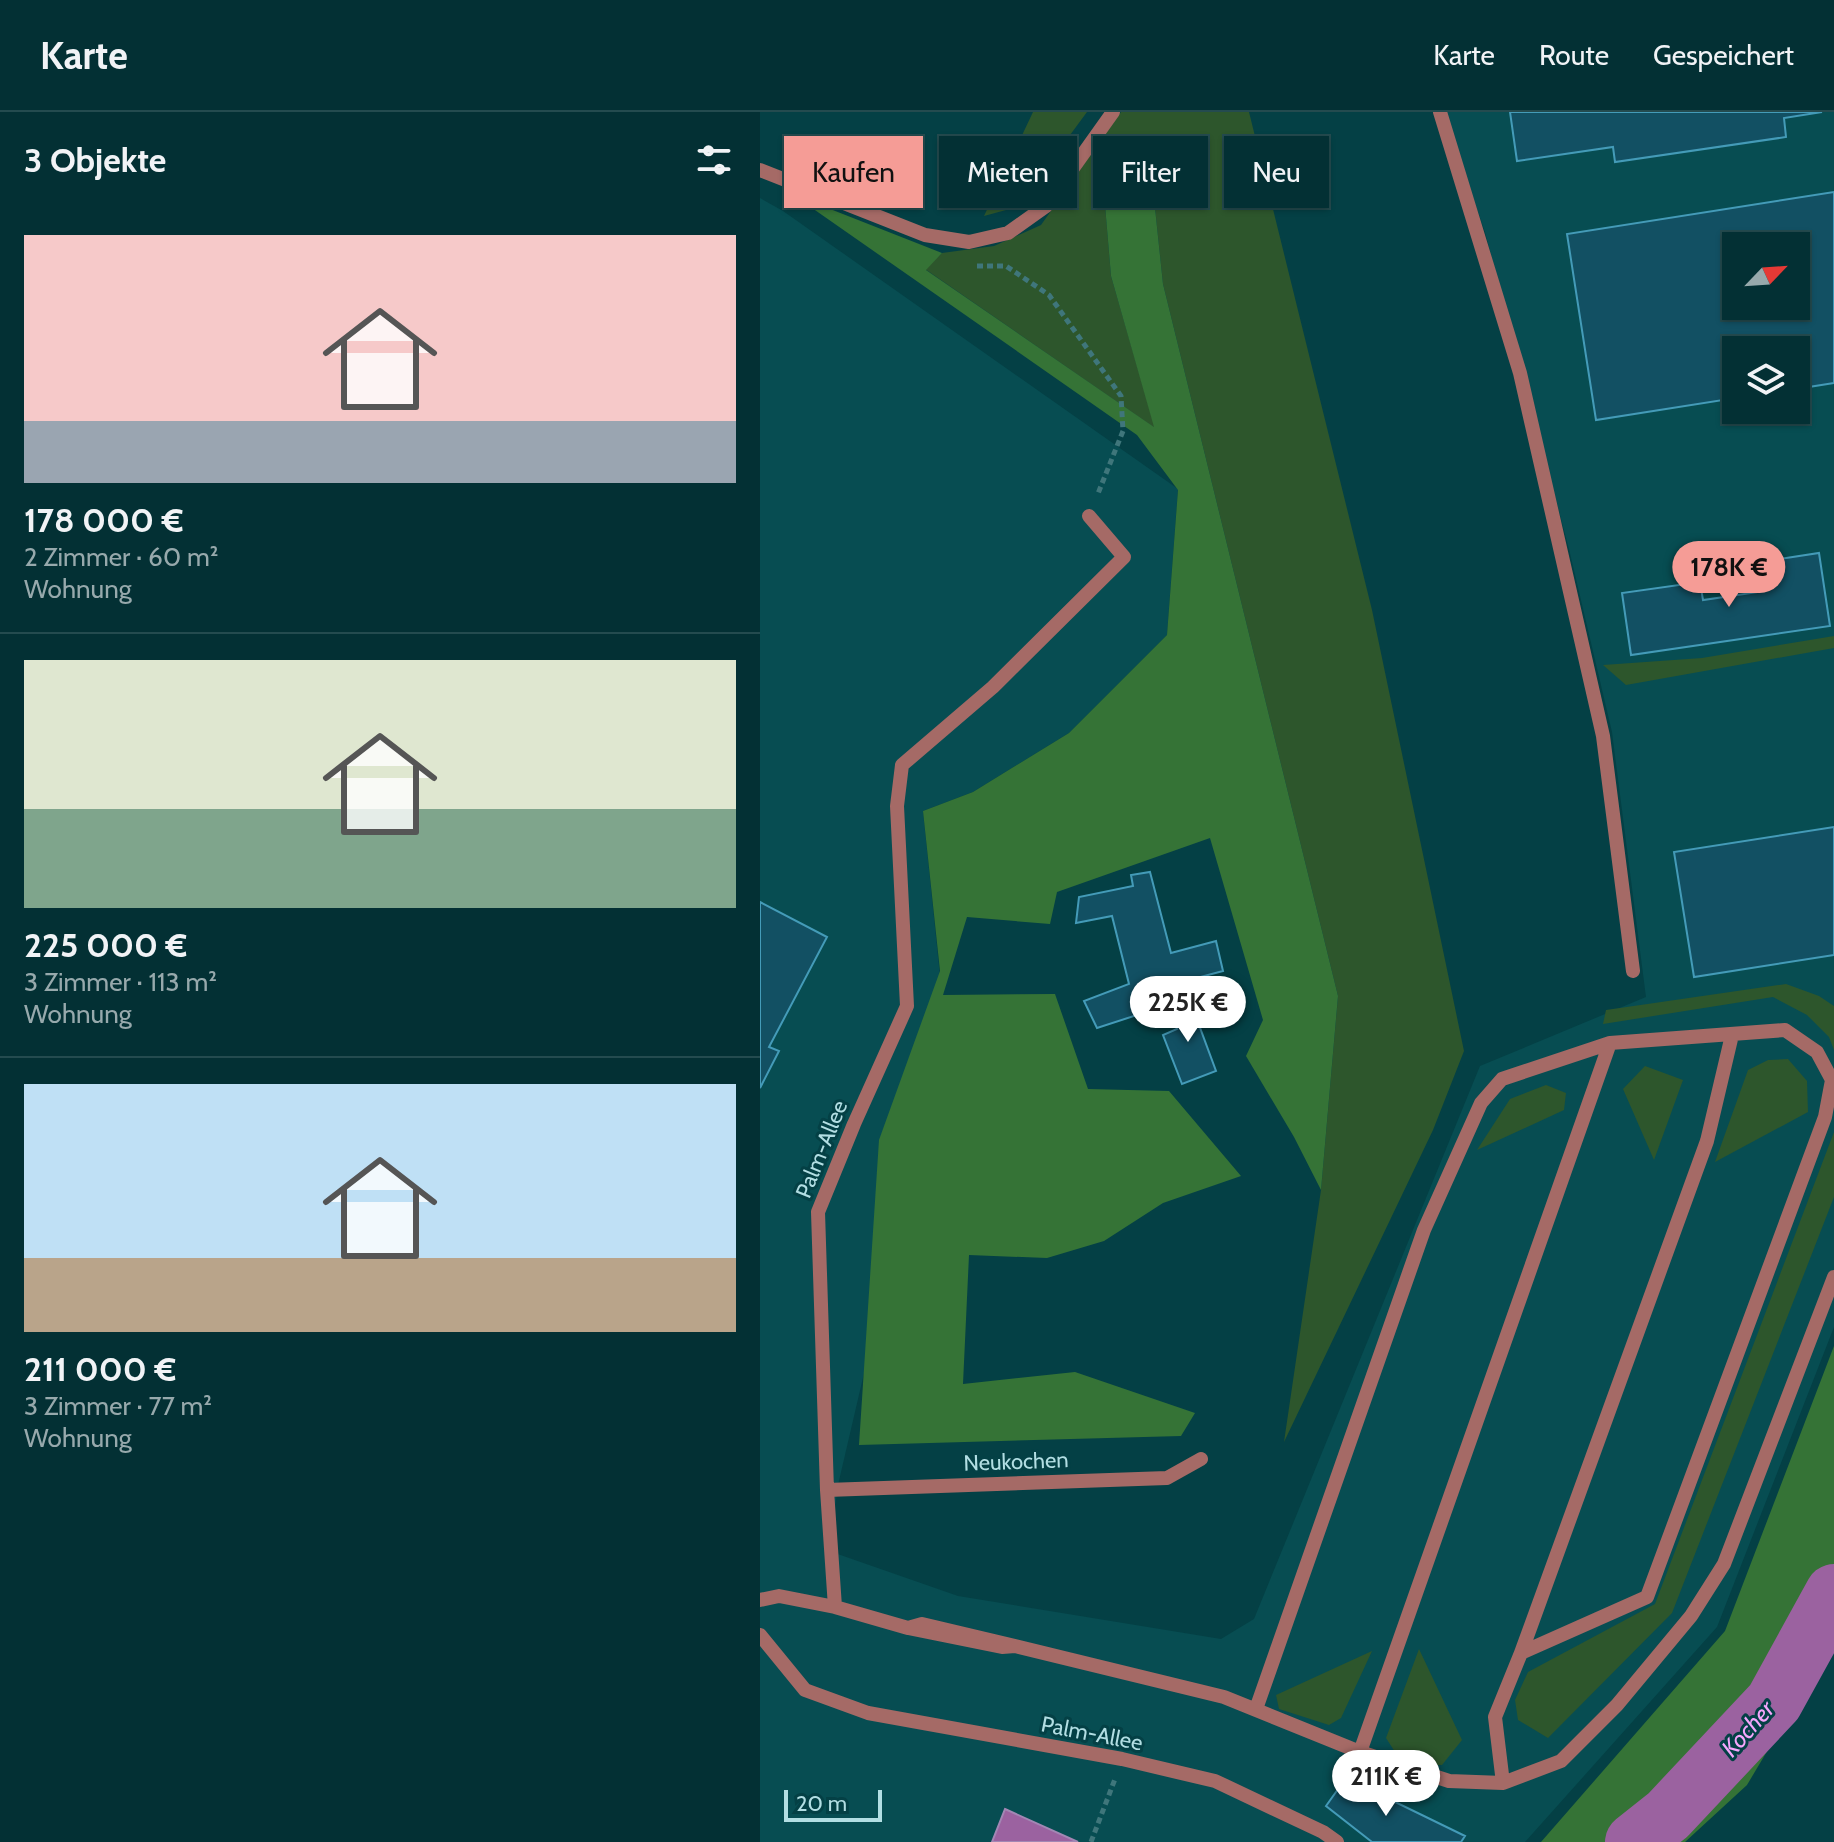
<!DOCTYPE html>
<html lang="de">
<meta charset="utf-8">
<style>
body{margin:0;font-family:Cabin,sans-serif;background:#0d383c;color:#f1f3f6;height:100vh;display:flex;flex-direction:column;font-size:30px;white-space:nowrap}
*{box-sizing:border-box;margin:0}
p{font-size:26px;color:#97a9ac}
.icon{flex:none;width:44px;height:44px;fill:none;stroke:currentColor;stroke-width:2;stroke-linecap:round;stroke-linejoin:round}
.map{position:relative;flex:1;overflow:hidden}
.side{display:flex;flex-direction:column;background:#033034;width:760px}
.side>*{flex:none}
.top-card{position:absolute;left:24px;top:24px;width:760px;height:72px;display:flex;gap:16px}
.needle{width:52px;rotate:65deg}
.buttons{position:absolute;left:962px;top:120px;display:grid;gap:16px}
.buttons a{display:grid;place-items:center;width:88px;height:88px;border-radius:0px;background:#033034;box-shadow:0 2px 6px #0004,0 0 0 2px #244b4f;font-size:40px}
.scale{position:absolute;left:24px;bottom:20px;width:98px;box-sizing:border-box;padding-left:8px;border:4px solid #b2dee3;border-top:0;font-size:22px;line-height:28px;white-space:nowrap;color:#b2dee3;-webkit-text-stroke:6px #044045;paint-order:stroke}
.price{position:absolute;translate:-50% -68px;padding:0 18px;border-radius:28px;background:#fff;color:#222;font-size:26px;line-height:52px;filter:drop-shadow(0 2px 4px #0008)}
.price::after{content:'';position:absolute;left:50%;top:48px;width:24px;height:18px;margin-left:-12px;background:inherit;clip-path:polygon(0 0,100% 0,50% 100%)}
.price.active{background:#f59c96;color:#111}
ul{padding:0;list-style:none}
li{display:grid;align-content:center;gap:16px;height:424px;padding:0 24px}
li+li{border-top:2px solid #244b4f}
li span{display:grid;place-items:center;height:248px;border-radius:0px;color:#555}
li>.icon{margin-inline-start:auto}
span .icon{width:144px;height:144px;fill:#fffc;stroke-width:1}
li b{font-size:34px}
h2{display:flex;justify-content:space-between;align-items:center;height:96px;padding:0 24px;font-size:34px}
.tag{padding:0 28px;border-radius:0px;background:#033034;box-shadow:0 2px 6px #0004,0 0 0 2px #244b4f;font-size:28px;line-height:72px}
.tag.active{background:#f59c96;color:#111}
header{display:flex;align-items:center;gap:48px;box-sizing:border-box;height:112px;padding:0 40px;background:#033034;border-bottom:2px solid #244b4f}
header strong{font-size:38px}
nav{display:flex;gap:44px;margin-inline-start:auto;font-size:28px}
main{display:flex;flex:1;min-height:0}
.map>svg:first-child{display:block}
.built{fill:#074d52;fill-rule:evenodd}
.green{fill:#2d562c}
.forest{fill:#357336}
.water{fill:#9b62a0;stroke:#a287b4;stroke-width:2}
.lines{fill:none;stroke-linecap:round;stroke-linejoin:round}
.river{stroke:#9b62a0;stroke-width:58}
.building{fill:#125063;stroke:#449bb8;stroke-width:2;fill-rule:evenodd}
.path{stroke:#3f767b;stroke-width:5;stroke-dasharray:6 4;stroke-linecap:butt}
.service{stroke:#a56a66;stroke-width:14}
.labels{text-anchor:middle;stroke-width:6;stroke-linejoin:round;paint-order:stroke}
.street-label{font-size:22px;fill:#b2dee3;stroke:#044045}
.water-label{font-size:24px;font-style:italic;fill:#f5a6fc;stroke:#044045}
</style>
<header>
<strong>Karte</strong>
<nav><a>Karte</a><a>Route</a><a>Gespeichert</a></nav>
</header>
<main>
<section class="side">
<h2>3 Objekte<svg class="icon" aria-label="filters" viewBox="0 0 24 24"><path d="M4 7h16M4 17h16"/><circle cx="9" cy="7" r="2"/><circle cx="15" cy="17" r="2"/></svg></h2>
<ul>
<li><span style="background:linear-gradient(#f6c9c9 75%,#9aa5b1 0)"><svg class="icon" aria-label="home" viewBox="0 0 24 24"><path d="M3 11l9-7 9 7M6 9v11h12V9"/></svg></span><div><b>178 000 €</b><p>2 Zimmer · 60 m²</p><p>Wohnung</p></div></li>
<li><span style="background:linear-gradient(#dfe7d0 60%,#7fa58c 0)"><svg class="icon" aria-label="home" viewBox="0 0 24 24"><path d="M3 11l9-7 9 7M6 9v11h12V9"/></svg></span><div><b>225 000 €</b><p>3 Zimmer · 113 m²</p><p>Wohnung</p></div></li>
<li><span style="background:linear-gradient(#bfe0f5 70%,#b9a48a 0)"><svg class="icon" aria-label="home" viewBox="0 0 24 24"><path d="M3 11l9-7 9 7M6 9v11h12V9"/></svg></span><div><b>211 000 €</b><p>3 Zimmer · 77 m²</p><p>Wohnung</p></div></li>
</ul>
</section>
<div class="map">
<svg width="1074" height="1730" viewBox="0 0 1074 1730">
<rect width="100%" height="100%" fill="#044045"/>
<path class="built" d="M683,0H1074V1215L957,1515L765,1730H0V86L23,99L418,377L407,523L309,621L213,680L163,699L185,913L78,1373L69,1439L198,1484L461,1527L494,1507L720,954L886,885L852,620L809,437L725,120ZM976,134H1036V194H976ZM976,238H1036V298H976Z"/>
<path class="green" d="M273,0H327L257,95L224,104Z
M361,0H489L612,498L704,939L673,1018L524,1330L561,1078L578,884L403,172L393,77L345,93L351,164L395,316L165,157L182,141L234,134L281,113Z
M1074,524V536L866,573L843,553L942,546Z
M1026,872L1059,884L1074,894V938L1069,925L1047,903L1013,885L843,912L846,898Z
M1028,947L1047,969L1048,1000L955,1050L988,958L1008,948Z
M885,954L923,968L894,1048L863,977Z
M786,973L806,981L804,998L717,1038L750,987Z
M1074,1020V1085L912,1501L788,1626L758,1608L755,1588L768,1560L895,1492Z
M659,1537L702,1628L682,1653L644,1654L626,1626Z
M612,1539L581,1606L569,1613L519,1597L516,1583Z"/>
<path class="forest" d="M393,77L403,172L578,884L561,1078L534,1025L486,944L503,908L450,726L297,780L290,812L207,805L183,883L295,882L328,977L409,979L481,1064L403,1091L344,1129L287,1146L209,1143L203,1272L315,1260L435,1301L421,1324L99,1333L119,1028L180,859L163,699L213,680L309,621L407,523L418,378L377,323L32,82L182,141L166,158L394,315L351,164L345,93Z
M1074,1234V1527L987,1673L925,1730H781L965,1519Z"/>
<path class="water" d="M245,1697L318,1730H232Z"/>
<g class="lines">
<path class="river" d="M874,1730L908,1703L1014,1590L1074,1481"/>
</g>
<path class="building" d="M750,0H1062L1024,6L1026,25L855,50L853,35L757,49Z
M1074,80V271L1036,277V238H976V286L836,308L807,122ZM976,134H1036V194H976Z
M1059,441L1070,514L871,543L862,481L933,471L941,476L943,488L1005,479L1001,450Z
M1074,715V843L934,865L914,740Z
M390,760L411,841L456,829L463,859L418,871L423,888L337,916L324,889L369,872L352,804L316,811L319,785L373,774L371,763Z
M0,790L67,825L9,935L19,939L0,976Z
M429,886L456,959L422,972L403,923L417,917L408,893Z
M586,1666L705,1724L701,1730H612L566,1694Z"/>
<g class="lines">
<path class="path" d="M217,154H246L289,183L361,284L363,319L337,384
M331,1730L355,1667"/>
<path class="service" d="M680,0L760,261L843,624L873,859
M0,58L165,123L209,130L248,121L286,94L353,0
M67,1378L407,1366L441,1347
M0,1488L19,1484L75,1495L148,1516
M75,1495L67,1378L58,1100L94,1012L147,894L137,694L142,653L233,575L364,445L329,404
M162,1512L255,1534L242,1535L148,1516Z
M0,1523L45,1578L108,1601L362,1647L455,1669L563,1720L577,1730
M255,1534L464,1585L600,1640L689,1669L743,1671L801,1649L857,1593L931,1504L964,1452L1074,1165
M761,1541L947,1029L972,923
M496,1597L664,1118L721,991L742,967L850,931L1025,918L1057,940L1072,968L1065,1005L887,1485L761,1541L735,1605L743,1671
M600,1640L850,931"/>
</g>
<g class="labels">
<g class="street-label">
<text transform="translate(61 1037) rotate(-68)" y="8">Palm-Allee</text>
<text transform="translate(256 1349) rotate(-2)" y="8">Neukochen</text>
<text transform="translate(332 1621) rotate(11)" y="8">Palm-Allee</text>
</g>
<g class="water-label">
<text transform="translate(988 1617) rotate(-48)" y="8">Kocher</text>
</g>
</g>
</svg>
<div class="buttons">
<a><svg class="needle" viewBox="-14 -14 28 28"><path d="M0-13l5 13h-10z" fill="#e53935"/><path d="M0 13l5-13h-10z" fill="#97a9ac"/></svg></a>
<a><svg class="icon" aria-label="layers" viewBox="0 0 24 24"><path d="M12 4l9 5-9 5-9-5zM3 14l9 5 9-5"/></svg></a>
</div>
<div class="scale">20 m</div>
<b class="price active" style="left:969px;top:497px">178K €</b>
<b class="price" style="left:428px;top:932px">225K €</b>
<b class="price" style="left:626px;top:1706px">211K €</b>
<div class="top-card">
<a class="tag active">Kaufen</a>
<a class="tag">Mieten</a>
<a class="tag">Filter</a>
<a class="tag">Neu</a>
</div>
</div>
</main>
